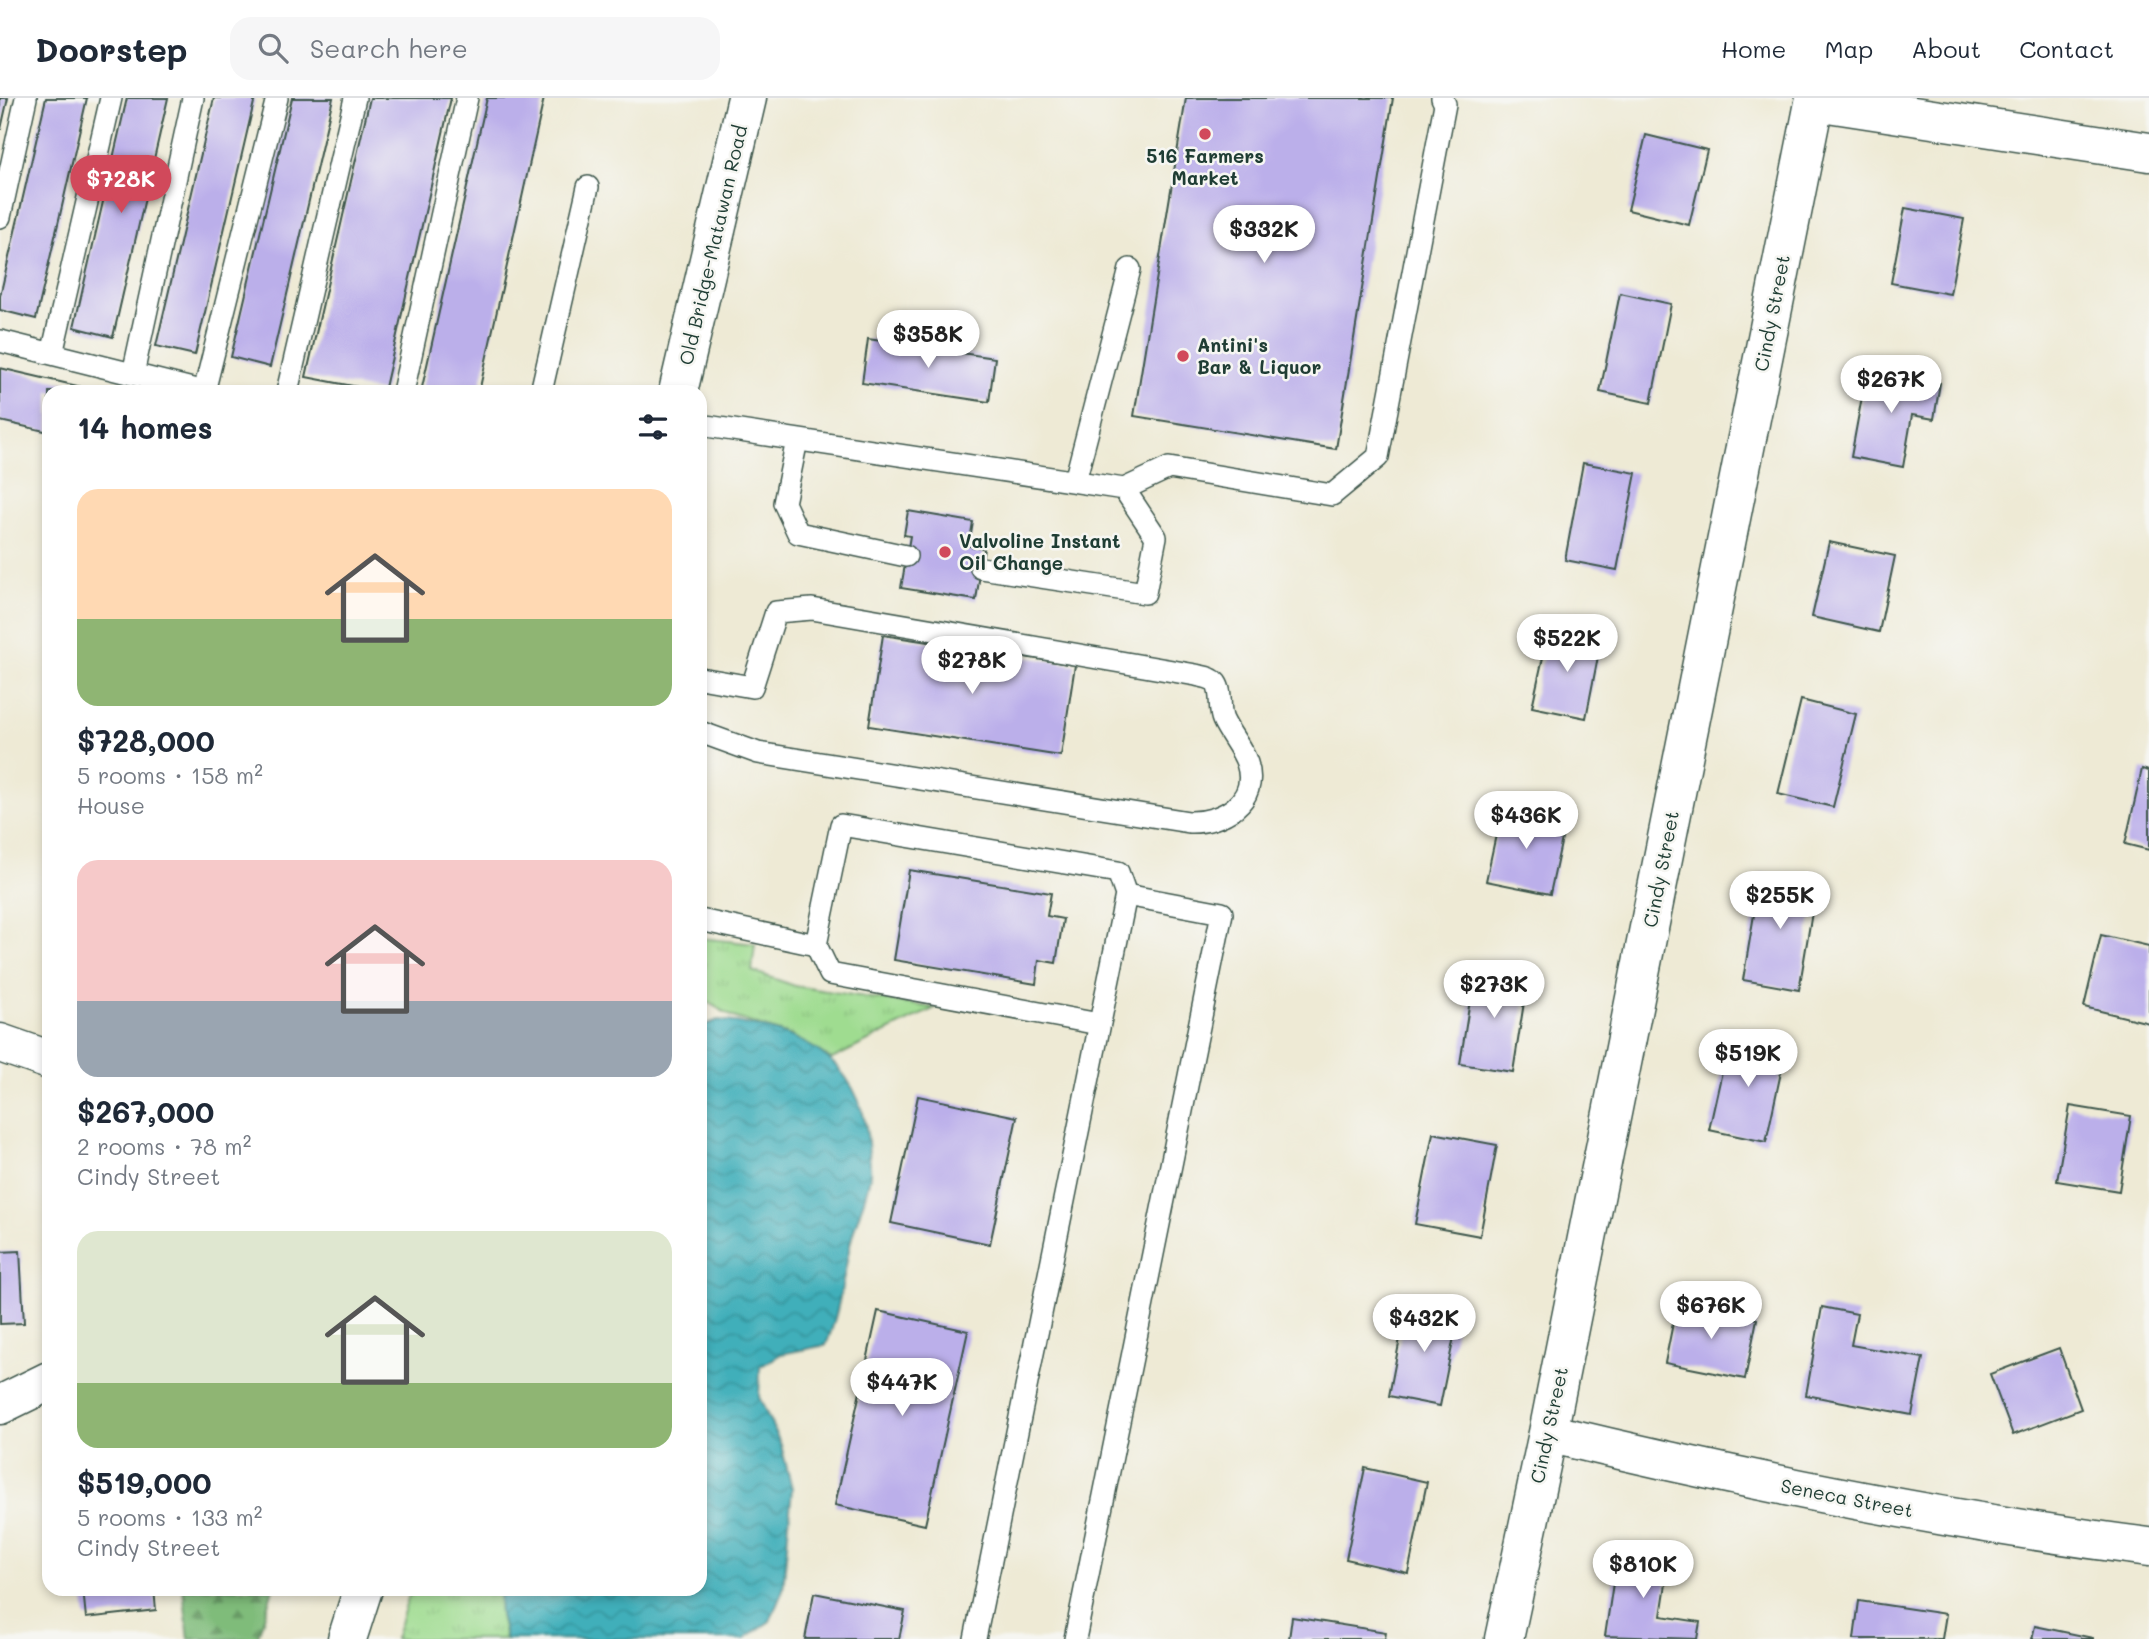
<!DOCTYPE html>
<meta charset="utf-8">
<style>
body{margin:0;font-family:Mali,sans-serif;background:#f6f6f7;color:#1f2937;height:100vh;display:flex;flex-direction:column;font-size:26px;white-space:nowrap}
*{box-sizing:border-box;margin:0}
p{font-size:23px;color:#747a83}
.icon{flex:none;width:38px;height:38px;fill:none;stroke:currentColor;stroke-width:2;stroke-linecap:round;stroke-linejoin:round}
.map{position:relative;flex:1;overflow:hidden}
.sheet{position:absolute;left:42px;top:287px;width:665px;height:1211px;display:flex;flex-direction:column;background:#fff;border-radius:21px;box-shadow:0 4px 10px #0003}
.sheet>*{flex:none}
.price{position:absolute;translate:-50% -60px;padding:0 16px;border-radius:24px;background:#fff;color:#222;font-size:23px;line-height:46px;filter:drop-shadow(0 2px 4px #0008)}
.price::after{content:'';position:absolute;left:50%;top:42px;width:21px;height:16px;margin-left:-10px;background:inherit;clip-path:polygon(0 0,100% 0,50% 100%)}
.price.current{background:#d1495b;color:#fff}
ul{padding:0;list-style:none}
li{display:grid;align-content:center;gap:14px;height:371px;padding:0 35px}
li span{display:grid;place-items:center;height:217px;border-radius:21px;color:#555}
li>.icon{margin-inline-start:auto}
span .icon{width:126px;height:126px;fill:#fffc;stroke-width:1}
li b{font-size:30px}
h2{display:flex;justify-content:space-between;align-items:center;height:84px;padding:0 35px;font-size:30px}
header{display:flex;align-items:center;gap:42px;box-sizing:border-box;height:98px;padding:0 35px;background:#fff;border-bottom:2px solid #e0e1e3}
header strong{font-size:33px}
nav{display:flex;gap:38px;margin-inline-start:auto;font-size:24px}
.search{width:490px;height:63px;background:#f6f6f7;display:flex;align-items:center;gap:18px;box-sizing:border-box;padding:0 24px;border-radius:21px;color:#747a83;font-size:26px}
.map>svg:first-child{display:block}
.grass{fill:url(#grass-tufts);stroke:#5f8c62;stroke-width:2}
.forest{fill:url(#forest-firs);stroke:#4f7c57;stroke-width:2}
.water{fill:url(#water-waves);stroke:#2f7677;stroke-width:2}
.building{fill:#bbafea}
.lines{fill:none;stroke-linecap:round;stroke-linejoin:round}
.service-casing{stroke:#3e574c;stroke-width:24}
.minor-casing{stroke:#3e574c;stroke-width:41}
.secondary-casing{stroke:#3e574c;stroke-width:41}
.service{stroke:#fff;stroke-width:21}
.minor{stroke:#fff;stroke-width:38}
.secondary{stroke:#fff;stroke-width:38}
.poi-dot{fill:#d1495b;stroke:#f6f6f2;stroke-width:2.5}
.labels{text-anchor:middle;stroke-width:5;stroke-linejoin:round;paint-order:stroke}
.poi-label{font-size:19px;font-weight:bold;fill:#1f3d34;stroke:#f6f6f2;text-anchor:start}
.street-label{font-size:19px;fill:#1f3d34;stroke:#f6f6f2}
</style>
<header>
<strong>Doorstep</strong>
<div class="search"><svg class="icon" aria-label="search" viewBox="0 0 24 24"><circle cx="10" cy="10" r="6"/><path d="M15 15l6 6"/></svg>Search here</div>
<nav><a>Home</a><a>Map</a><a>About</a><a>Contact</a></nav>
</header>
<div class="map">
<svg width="2149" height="1541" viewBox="0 0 2149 1541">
<defs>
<pattern id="grass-tufts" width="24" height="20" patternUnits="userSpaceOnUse" patternTransform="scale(1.75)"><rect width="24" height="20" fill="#9fdc90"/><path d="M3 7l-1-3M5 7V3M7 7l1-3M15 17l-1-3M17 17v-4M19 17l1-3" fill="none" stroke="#88be7d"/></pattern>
<pattern id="forest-firs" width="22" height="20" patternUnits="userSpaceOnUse" patternTransform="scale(1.75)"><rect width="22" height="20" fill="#7fbc7a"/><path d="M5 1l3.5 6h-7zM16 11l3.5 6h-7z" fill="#679a65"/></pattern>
<pattern id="water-waves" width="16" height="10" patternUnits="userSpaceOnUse" patternTransform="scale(1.75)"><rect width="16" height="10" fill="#3fafba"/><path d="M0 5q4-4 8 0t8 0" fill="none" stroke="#349098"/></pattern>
</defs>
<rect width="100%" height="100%" fill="#f6f6f2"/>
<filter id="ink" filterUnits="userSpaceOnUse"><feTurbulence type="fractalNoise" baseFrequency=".0143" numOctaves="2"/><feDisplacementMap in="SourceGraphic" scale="14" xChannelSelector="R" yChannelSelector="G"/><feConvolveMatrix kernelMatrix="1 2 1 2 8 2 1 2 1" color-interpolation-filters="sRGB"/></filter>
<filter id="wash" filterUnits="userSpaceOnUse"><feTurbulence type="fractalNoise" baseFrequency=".00686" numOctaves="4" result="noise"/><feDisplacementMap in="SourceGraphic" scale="28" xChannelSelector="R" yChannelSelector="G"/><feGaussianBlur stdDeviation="1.57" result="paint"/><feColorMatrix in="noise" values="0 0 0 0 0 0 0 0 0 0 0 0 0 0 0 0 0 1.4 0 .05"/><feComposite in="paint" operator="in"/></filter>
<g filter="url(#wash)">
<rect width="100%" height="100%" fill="#eeead5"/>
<path class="grass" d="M700,840L755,846L752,873L795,888L935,910L832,961L792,938L733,919L702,901L700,905Z
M411,1491H499L500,1517L505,1541H395Z"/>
<path class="forest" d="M183,1491H273L257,1541H189Z"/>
<path class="water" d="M718,922C795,930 860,957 868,1043C868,1054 871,1065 870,1076C868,1097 856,1121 851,1143C843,1178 840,1213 826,1247L781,1256L760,1269L759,1299L781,1347L792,1390L783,1492L770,1523L744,1541H506L500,1517L499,1491H700V929Z"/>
<g id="blocks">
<path class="building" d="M0,0H8L1,31H0Z
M46,0H87L36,221L0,212V198Z
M127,0H168L113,239L74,229Z
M214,0H255L195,257L156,248Z
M292,0H333L270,269L231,259Z
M370,0H451L384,294L306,279Z
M487,0H544L479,294H421Z
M1186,0H1393L1336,351L1134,318Z
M1646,37L1707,52L1689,127L1628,112Z
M1905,110L1964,121L1950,196L1891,185Z
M1620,195L1671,206L1651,305L1600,294Z
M868,241L995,260L989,304L862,285Z
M0,270L99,293V294H49V334L0,323Z
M1867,271L1940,285L1934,321L1912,317L1903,369L1851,359Z
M1583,365L1636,375L1617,472L1565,462Z
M908,413L973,424L969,448L984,450L976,502L901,490L910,438L904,437Z
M1829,444L1895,458L1879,534L1812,519Z
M1549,532L1601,543L1586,620L1532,609Z
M883,537L1075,567L1061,658L869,628Z
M1801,602L1856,616L1833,709L1778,696Z
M2142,671L2149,673V752L2125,746Z
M1502,709L1566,722L1550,796L1486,783Z
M909,772L1051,795L1047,818L1063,821L1056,865L1039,862L1036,886L894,862Z
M1761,775L1817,784L1799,892L1743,882Z
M2101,837L2149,848V925L2084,909Z
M1475,870L1528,879L1513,974L1460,966Z
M1730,938L1786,951L1766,1044L1709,1032Z
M918,998L1017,1019L990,1146L891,1125Z
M2070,1008L2131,1018L2119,1093L2057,1083Z
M1433,1035L1497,1047L1480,1138L1415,1126Z
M20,1153L24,1225L0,1226V1154Z
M1407,1204L1459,1214L1440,1308L1389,1298Z
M1677,1205L1757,1221L1745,1281L1665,1265Z
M1822,1209L1857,1216L1851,1247L1923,1260L1912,1317L1806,1297Z
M878,1213L968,1233L925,1427L835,1407Z
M2059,1250L2081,1311L2013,1337L1990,1276Z
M1365,1370L1427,1384L1408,1475L1346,1461Z
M1618,1452L1670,1460L1661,1518L1700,1524L1697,1541L1605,1538Z
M83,1491H154L156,1512L86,1520Z
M814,1495L905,1513L899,1541H805Z
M1859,1503L1946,1516L1942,1541H1854Z
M1292,1519L1386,1534L1385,1541H1289Z
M2035,1528L2093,1540V1541H2032Z"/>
</g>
</g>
<g filter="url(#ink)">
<use href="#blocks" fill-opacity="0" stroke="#3e574c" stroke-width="2"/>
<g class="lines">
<g class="service-casing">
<path id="service" d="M0,119L26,0
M0,243L204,294
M52,256L111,0
M133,276L193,0
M204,294L277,0
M287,294L355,0
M403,294L467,0
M541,294L588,89
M700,327L1124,391L1169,370L1332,397L1378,359L1445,6L1442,0
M797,342L784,405L798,435L906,458
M1075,383L1130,171
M981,470L1145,495L1156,439L1124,391
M700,580L752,589L776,514L812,511L1196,577C1203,579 1211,579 1216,585C1223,595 1218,611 1223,622C1230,637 1242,650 1247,665C1260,704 1221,725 1189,724L758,655L700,634
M700,822L816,847L830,876L1099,926
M816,847L841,727L1118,774L1126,797
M975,1541L1126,797L1222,815L1075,1541"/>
</g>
<g class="minor-casing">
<path id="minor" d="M1815,3L2149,54
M0,945L49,962
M0,1307L49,1283
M1548,1335C1747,1383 1946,1423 2149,1449
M1504,1541L1548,1335L1815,0"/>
</g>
<g class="secondary-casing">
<path id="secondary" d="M678,294L747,0
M347,1541L363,1491"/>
</g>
<use href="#service" class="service"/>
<use href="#minor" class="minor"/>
<use href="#secondary" class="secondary"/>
</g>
</g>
<g class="poi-dot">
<circle cx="1205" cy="36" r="7"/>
<circle cx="1183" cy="258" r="7"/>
<circle cx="945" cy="454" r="7"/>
</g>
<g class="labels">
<g class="poi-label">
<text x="1205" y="65" text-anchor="middle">516 Farmers<tspan x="1205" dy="22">Market</tspan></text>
<text x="1197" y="254">Antini's<tspan x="1197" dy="22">Bar &amp; Liquor</tspan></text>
<text x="959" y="450">Valvoline Instant<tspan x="959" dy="22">Oil Change</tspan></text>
</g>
<g class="street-label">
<text transform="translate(713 147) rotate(-77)" y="7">Old Bridge-Matawan Road</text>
<text transform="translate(1772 215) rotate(-79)" y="7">Cindy Street</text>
<text transform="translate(1661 771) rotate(-79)" y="7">Cindy Street</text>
<text transform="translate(1549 1327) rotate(-78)" y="7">Cindy Street</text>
<text transform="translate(1847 1400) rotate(11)" y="7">Seneca Street</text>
</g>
</g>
</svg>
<b class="price current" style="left:121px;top:117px">$728K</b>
<b class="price" style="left:1264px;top:167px">$332K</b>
<b class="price" style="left:928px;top:272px">$358K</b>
<b class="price" style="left:1891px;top:317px">$267K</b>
<b class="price" style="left:1567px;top:576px">$522K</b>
<b class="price" style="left:972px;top:598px">$278K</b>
<b class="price" style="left:1526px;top:753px">$436K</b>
<b class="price" style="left:1780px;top:833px">$255K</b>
<b class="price" style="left:1494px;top:922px">$273K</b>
<b class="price" style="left:1748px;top:991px">$519K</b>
<b class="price" style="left:1711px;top:1243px">$676K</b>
<b class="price" style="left:1424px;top:1256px">$432K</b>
<b class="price" style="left:902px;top:1320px">$447K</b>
<b class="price" style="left:1643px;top:1502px">$810K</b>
<section class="sheet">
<h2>14 homes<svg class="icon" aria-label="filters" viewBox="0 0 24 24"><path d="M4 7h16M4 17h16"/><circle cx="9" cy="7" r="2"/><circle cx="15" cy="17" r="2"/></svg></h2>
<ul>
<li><span style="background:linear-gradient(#ffd9b3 60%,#8fb573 0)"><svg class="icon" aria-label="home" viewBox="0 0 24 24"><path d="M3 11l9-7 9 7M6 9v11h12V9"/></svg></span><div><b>$728,000</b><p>5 rooms · 158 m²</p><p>House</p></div></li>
<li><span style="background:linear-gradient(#f6c9c9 65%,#9aa5b1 0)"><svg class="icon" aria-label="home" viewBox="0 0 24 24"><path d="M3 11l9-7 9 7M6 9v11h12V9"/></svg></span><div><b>$267,000</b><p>2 rooms · 78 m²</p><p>Cindy Street</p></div></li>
<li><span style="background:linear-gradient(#dfe7d0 70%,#8fb573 0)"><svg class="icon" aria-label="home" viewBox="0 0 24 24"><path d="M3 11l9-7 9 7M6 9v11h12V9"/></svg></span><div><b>$519,000</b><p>5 rooms · 133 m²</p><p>Cindy Street</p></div></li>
</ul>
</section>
</div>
